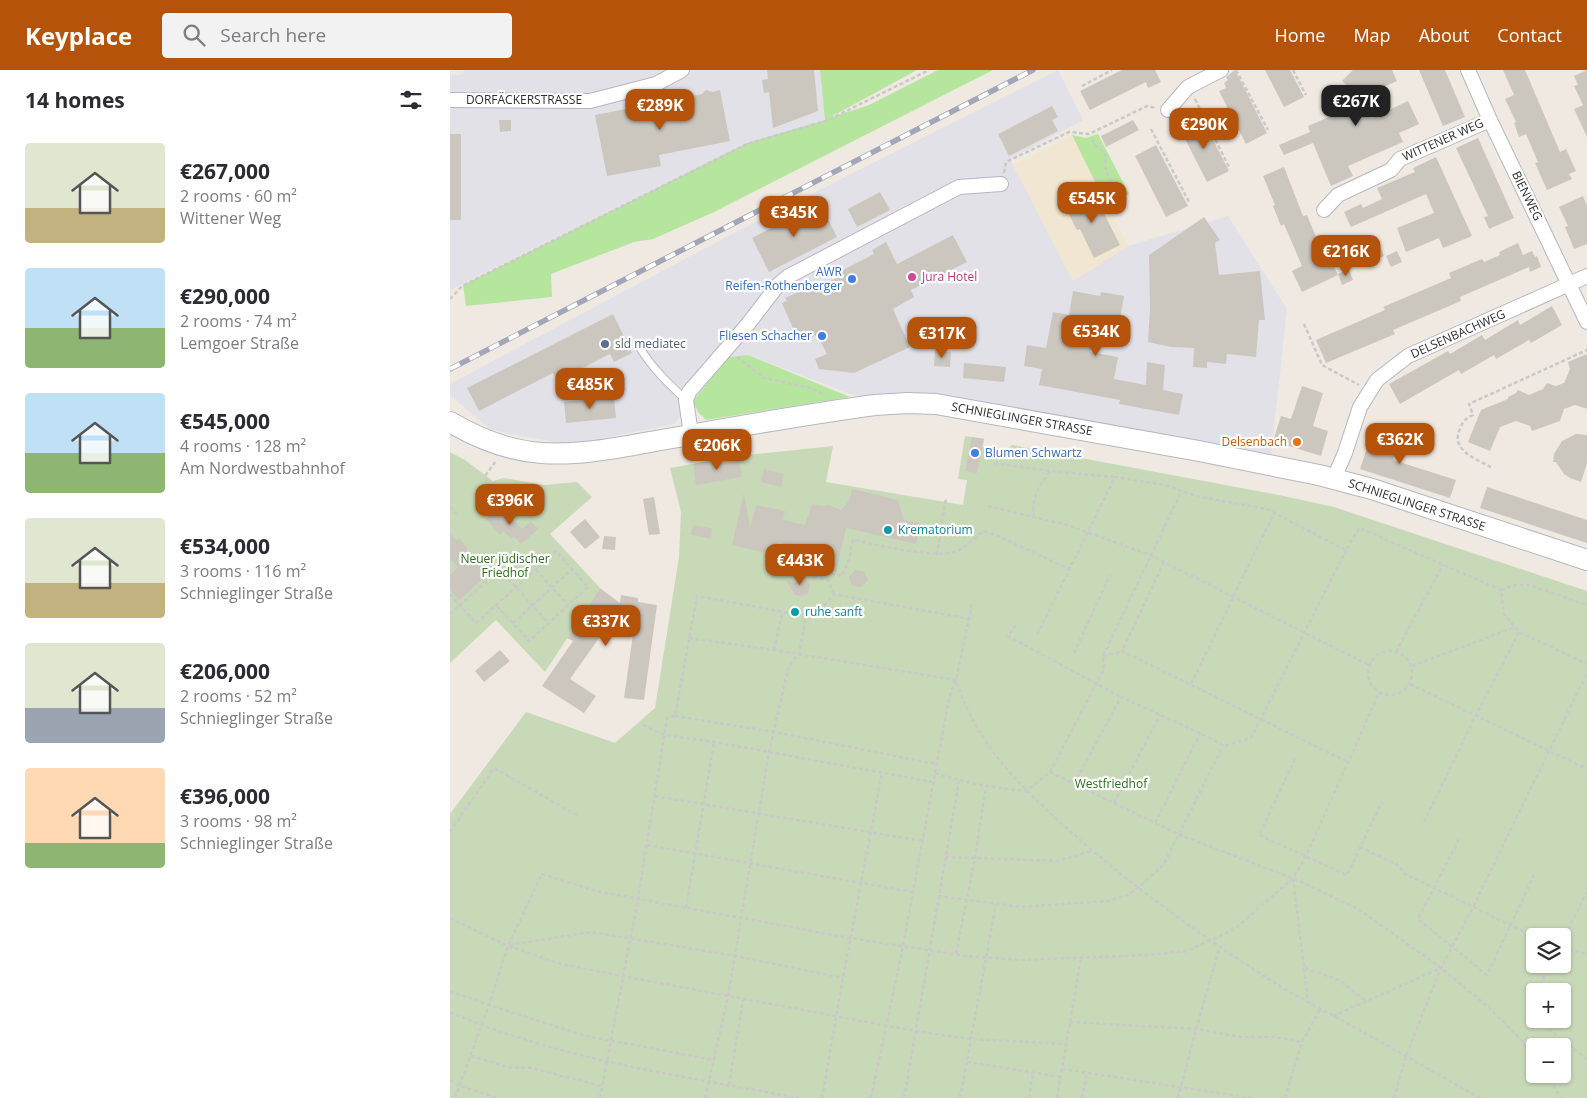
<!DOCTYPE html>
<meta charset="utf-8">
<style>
body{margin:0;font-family:"Open Sans",sans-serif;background:#f2f2f3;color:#2b2b33;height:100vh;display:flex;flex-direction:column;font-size:19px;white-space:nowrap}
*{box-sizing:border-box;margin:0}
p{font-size:16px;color:#7c7c81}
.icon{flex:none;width:28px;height:28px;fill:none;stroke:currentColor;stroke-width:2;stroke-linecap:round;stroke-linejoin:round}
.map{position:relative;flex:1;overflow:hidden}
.sheet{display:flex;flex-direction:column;background:#fff;width:450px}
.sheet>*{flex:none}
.controls{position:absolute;left:1076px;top:858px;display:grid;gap:10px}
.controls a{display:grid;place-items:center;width:45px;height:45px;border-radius:5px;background:#fff;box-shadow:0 1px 4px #0004;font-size:25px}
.price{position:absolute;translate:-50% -42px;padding:0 11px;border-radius:10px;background:#b45309;color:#fff;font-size:16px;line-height:32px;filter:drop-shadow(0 1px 2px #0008)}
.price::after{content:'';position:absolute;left:50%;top:30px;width:15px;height:11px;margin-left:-8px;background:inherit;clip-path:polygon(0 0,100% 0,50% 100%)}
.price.active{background:#222;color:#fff}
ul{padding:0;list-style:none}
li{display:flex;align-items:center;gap:15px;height:125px;padding:0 25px}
li span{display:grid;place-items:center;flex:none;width:140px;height:100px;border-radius:5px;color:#555}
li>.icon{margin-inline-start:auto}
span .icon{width:60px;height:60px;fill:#fffc;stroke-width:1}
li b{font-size:21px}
h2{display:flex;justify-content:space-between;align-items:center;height:60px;padding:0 25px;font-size:21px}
header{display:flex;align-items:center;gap:30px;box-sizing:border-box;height:70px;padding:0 25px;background:#b45309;color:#fff}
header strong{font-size:24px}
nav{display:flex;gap:28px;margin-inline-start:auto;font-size:18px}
.search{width:350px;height:45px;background:#f2f2f3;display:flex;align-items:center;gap:12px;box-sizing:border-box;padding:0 18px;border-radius:5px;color:#7c7c81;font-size:19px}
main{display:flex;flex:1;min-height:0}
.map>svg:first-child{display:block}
.industrial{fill:#e3e1e8}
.education{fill:#f0e6d1}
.green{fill:#b6e59e}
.cemetery{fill:#c8d9b8;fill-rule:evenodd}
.building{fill:#cbc7bf}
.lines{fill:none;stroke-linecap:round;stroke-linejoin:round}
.lane-casing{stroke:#b4b7c1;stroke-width:9}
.street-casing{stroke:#b4b7c1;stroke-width:16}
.secondary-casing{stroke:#b4b7c1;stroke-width:22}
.path{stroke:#c9c9c9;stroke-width:2.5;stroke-dasharray:4 2.5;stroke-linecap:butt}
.lane{stroke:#fff;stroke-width:7}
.street{stroke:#fff;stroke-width:14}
.secondary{stroke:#fff;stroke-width:20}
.rail-casing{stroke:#a3a6b8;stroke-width:5.5}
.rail{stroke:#fff;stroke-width:4;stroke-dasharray:11;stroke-linecap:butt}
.hotel-dot{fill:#d1479c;stroke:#fff;stroke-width:2}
.shop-dot{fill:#3f7fe0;stroke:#fff;stroke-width:2}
.service-dot{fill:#5c6f8a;stroke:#fff;stroke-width:2}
.food-dot{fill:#e8710a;stroke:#fff;stroke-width:2}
.culture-dot{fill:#0f9aa8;stroke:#fff;stroke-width:2}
.labels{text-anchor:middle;stroke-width:4.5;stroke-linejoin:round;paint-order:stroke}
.street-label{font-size:12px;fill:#2e2e2e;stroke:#fff}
.shop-label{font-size:12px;fill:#366cbe;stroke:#fff;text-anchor:end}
.hotel-label{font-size:12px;fill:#b23c85;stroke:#fff;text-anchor:start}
.service-label{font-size:12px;fill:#4e5e75;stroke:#fff;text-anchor:start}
.food-label{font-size:12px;fill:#c56008;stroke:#fff;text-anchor:end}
.culture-label{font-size:12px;fill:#0d838f;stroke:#fff;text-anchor:start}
.park-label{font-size:12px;fill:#2c6e1b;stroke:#fff}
</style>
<header>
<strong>Keyplace</strong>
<div class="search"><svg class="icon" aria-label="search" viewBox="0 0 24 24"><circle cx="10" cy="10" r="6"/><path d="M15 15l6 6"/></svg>Search here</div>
<nav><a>Home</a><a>Map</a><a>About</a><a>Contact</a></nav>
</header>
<main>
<section class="sheet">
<h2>14 homes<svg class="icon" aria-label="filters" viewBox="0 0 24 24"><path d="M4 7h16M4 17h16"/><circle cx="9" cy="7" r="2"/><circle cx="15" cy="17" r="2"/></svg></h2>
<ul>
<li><span style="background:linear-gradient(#dfe7d0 65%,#c2b280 0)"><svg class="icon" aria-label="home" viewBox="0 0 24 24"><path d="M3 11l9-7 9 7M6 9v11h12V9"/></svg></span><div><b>€267,000</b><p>2 rooms · 60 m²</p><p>Wittener Weg</p></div></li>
<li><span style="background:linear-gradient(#bfe0f5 60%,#8fb573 0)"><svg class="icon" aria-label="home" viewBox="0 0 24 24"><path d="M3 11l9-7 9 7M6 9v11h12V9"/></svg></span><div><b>€290,000</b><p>2 rooms · 74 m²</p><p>Lemgoer Straße</p></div></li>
<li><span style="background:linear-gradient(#bfe0f5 60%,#8fb573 0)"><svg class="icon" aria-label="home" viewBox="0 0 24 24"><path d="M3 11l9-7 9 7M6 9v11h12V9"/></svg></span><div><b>€545,000</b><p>4 rooms · 128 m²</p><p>Am Nordwestbahnhof</p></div></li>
<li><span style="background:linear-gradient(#dfe7d0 65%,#c2b280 0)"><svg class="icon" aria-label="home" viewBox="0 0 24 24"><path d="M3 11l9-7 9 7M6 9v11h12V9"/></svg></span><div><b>€534,000</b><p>3 rooms · 116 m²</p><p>Schnieglinger Straße</p></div></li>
<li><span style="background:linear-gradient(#dfe7d0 65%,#9aa5b1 0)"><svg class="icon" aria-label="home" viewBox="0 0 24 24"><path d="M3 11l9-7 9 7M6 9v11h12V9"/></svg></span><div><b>€206,000</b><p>2 rooms · 52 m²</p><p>Schnieglinger Straße</p></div></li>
<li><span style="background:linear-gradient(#ffd9b3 75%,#8fb573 0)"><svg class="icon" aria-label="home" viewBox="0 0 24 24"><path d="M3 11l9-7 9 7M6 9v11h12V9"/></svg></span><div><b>€396,000</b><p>3 rooms · 98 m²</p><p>Schnieglinger Straße</p></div></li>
</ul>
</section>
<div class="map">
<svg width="1137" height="1028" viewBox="0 0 1137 1028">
<rect width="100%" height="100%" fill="#efe9e1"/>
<path class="industrial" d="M14,0H370L375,50L297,73L0,220V6L13,4Z
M608,0L633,50L560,89L623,211L678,176L778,146L837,239L821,385L462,322L409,327L298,285L279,287L224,354L120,375L41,360L0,325V314L278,166Z"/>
<path class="education" d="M622,65L678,176L623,211L563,95Z"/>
<path class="green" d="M370,0H467L379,48L419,35L488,0H543L264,142L203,169L184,172L101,204L102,227L16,236L13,215L297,73L375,50Z
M648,64L679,124L657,136L622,65L636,68Z
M298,285L400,327L256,350L248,342L243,331L279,287Z"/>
<path class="cemetery" d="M515,366L534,369L532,377L556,381L562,375L824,424L884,437L1137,521V1028H0V744L76,642L165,673L205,638L229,487L231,442L220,398L288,386L383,376L376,412L513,435L517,410L508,409ZM1085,866H1112V894H1085ZM1085,921H1112V949H1085ZM1085,976H1112V1004H1085Z
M0,382L15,390L43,411L53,408L94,415L127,412L142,427L100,464L150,518L95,602L46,550L0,593Z"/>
<path class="building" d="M317,0H364L368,41L323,58L319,22L314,23L312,10L318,9Z
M672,0H705L711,12L698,18L696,12L640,40L630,21Z
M785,0L817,63L796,74L769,21L776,18L774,13L778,10L776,7Z
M815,0H840L854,27L834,37Z
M903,0H942L947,11L913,26L922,48L958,31L969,54L949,63L953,72L898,96L903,106L881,116L863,73L834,85L829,75L860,62L858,56L891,42L886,30L905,23L892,11Z
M969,0H995L1015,47L993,56Z
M1053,0H1075L1110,82L1116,79L1126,101L1119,104L1122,109L1097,120L1085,93L1088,92L1076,64L1069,67L1064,53L1066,52L1055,29L1064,25Z
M1137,0V67L1124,39L1133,35L1124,16L1128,15L1124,6Z
M256,20L263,22L270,20L280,71L209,85L211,96L157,106L145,45L252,24Z
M602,36L608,47L602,50L608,61L559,86L548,64Z
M752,48L779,101L757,112L730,59Z
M49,50H61V61L50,62Z
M683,50L689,60L656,77L651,66Z
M0,64H11V150H0Z
M1028,68L1064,148L1039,159L1034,147L1038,146L1006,78Z
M706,75L738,136L716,147L685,86Z
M986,87L1022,166L993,178L989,168L956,182L947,158L984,143L976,124L901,157L894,142L911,134L913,138L932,129L927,118L965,102L963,98Z
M834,97L853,146L857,145L874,186L878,184L888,205L852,222L842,201L852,196L834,154L831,156L823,136L825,135L813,106Z
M642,120L670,175L644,188L630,159L627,160L614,135Z
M430,122L440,140L407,157L398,139Z
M1133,126L1137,136V174L1124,179L1115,157L1118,156L1109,137Z
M370,133L387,167L319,202L302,168Z
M754,147L770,170L765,173L769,205L810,201L815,250H809L806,287L777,284L776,294L757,292V298L743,297L744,278L721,277L698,272L700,238L699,185Z
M503,165L517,192L461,220L464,227L443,239L460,277L404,303L369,299L365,289L377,284L367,265L349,272L332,233L337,231L335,228L358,218L359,221L387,208L385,204L424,184L422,180L436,172L447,194Z
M926,166L934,186L912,196L903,175Z
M1068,173L1073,185L1082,181L1085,187L1087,186L1091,197L1080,202L1079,197L1010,227L1011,231L943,260L945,264L876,293L866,270L935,240L933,237L1001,208L999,203L1032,189L1034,192L1050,185L1049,182Z
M947,181L952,192L941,197L936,186Z
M899,199L903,210L892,215L888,204Z
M623,221L650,226L651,222L674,226L667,266L643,262L640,282L668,287L664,309L696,315L697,292L715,295L713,320L733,324L729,345L669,334L670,330L589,315L592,299L574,296L577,275L596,278L603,242L619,245Z
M1102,236L1112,255L1081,273L1079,270L1046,289L1044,285L1011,304L1009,300L950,334L939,314L998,281L1000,284L1032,265L1035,270L1068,250L1070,255Z
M163,244L182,283L164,292L160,284L107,311L103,303L29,341L17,318Z
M485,280L501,282L500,297L484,296Z
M1137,284V339L1125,335L1114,339L1110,351L1082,361L1080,356L1066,351L1050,357L1040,381L1018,372L1031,340L1058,329V327L1066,323L1068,320L1079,325L1093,319L1097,313L1106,316L1114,313L1120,299L1118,292Z
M514,293L556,297L554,312L513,308Z
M852,316L873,323L863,356L878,361L871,386L823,371L831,346L841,349Z
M164,327L166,348L116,353L114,332Z
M918,357L947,362L943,390L1006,410L1000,428L910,399L920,369L916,368Z
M1126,364L1137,365V393L1131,412L1120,408L1114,404L1106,392H1103L1104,384L1112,371Z
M522,367L534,369L527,403L515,401Z
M288,386L292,407L246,415L243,394Z
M314,399L334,404L331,417L311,412Z
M1037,417L1137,450V473L1030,438Z
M402,419L448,430L454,450L471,454L466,474L396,458L386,502L352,494V492L346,490L350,477L328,472L325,485L282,475L294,423L300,458L306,435L335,441L333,450L355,455L362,434L371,436L379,435L391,440L399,431Z
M204,427L210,464L199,465L193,429Z
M51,435L72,459L81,451L88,459L71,474L64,467L61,469L54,461L50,465L36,449Z
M135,449L150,467L135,479L120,462Z
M243,455L262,458L261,469L241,465Z
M0,463L6,470L9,468L18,478L16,480L38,504L9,530L0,520V505L8,497L0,489Z
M154,466L166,467L165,480L152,479Z
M351,500L360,515L358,523L352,526L345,525L336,510L348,513Z
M405,500L414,501L418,510L412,517L402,516L399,507Z
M150,518L170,533L171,525L188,528V532L207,535L194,630L174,628L184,557L159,554L120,609L146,626L134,643L92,616L123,571L117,568Z
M50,580L60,591L34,612L25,601Z"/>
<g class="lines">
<g class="lane-casing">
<path id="lane" d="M190,278C202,298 219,314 236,330"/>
</g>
<g class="street-casing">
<path id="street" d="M1018,0L1040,50L1137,252
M0,30L140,31L206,14L232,0
M718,40L738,17L771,0
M874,140L888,125L941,100L950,89L1040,50
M241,364L236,330L239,322L298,254L328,215L339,206L509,117L551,114
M884,408L895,383L910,337L927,310L958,286L1137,206"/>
</g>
<g class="secondary-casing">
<path id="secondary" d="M0,352C29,369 58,381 92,383C135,386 181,375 223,368C290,356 357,344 425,335L458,333L486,334L749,381L869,405L922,419L1137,490"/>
</g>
<path class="path" d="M786,0L818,60
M843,0L856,25
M632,16L662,0
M745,29L780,99
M701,59L739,132
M642,69L646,76L655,83L656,101L664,117
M554,103L556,92L619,62L639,64L697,36L706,38
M0,229L12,216L297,74L376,51L479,0
M854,254L872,295L909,315
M287,287L314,308L361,318L375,325
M544,393L600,401L665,407
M1041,397C1026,389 1000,380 1010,359C1013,351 1015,349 1023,345L1019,334L1137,280
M41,424L35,406L46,391
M538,436L617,455L700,485L919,595
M0,437L8,445
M584,447C582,426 588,418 600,401
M487,485L496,428
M714,492L672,581L898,692
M50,499L98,553
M86,500L118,535
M1051,520L1065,515H1080L1137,535
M0,524L26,553C53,529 80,505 106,481L138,517L79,571L46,535
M384,524L378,510L364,507L366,500L392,506L399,490L403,470C426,474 490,491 509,480C518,476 524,467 534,461L550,467L619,499
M0,544L47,502
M63,553L122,499
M566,555L558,566L671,627
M587,565L665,407L715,415L746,426L817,439L896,480L909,458L1051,520L1054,544L1069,562L1137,594
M239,568L324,580L506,610C528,677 570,716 621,762C684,818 754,868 825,913C848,927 871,939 895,952C940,977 985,1003 1030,1028
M324,580L332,543
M918 603a22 22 0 1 1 44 0a22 22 0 1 1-44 0Z
M946,582L993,495
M624,583L660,505
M653,586L671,582
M962,596L1065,557
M741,614L824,443
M960,614L1137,699
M225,646L324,662L486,694
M193,655L214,665L264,672L483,712
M845,689L809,765L897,805L932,732
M600,702L730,765L852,812L910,840L991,898L1037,936L1067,965L1085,988
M485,703C515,713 544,718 576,721L600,702L654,599L653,586L732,420
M624,714L671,627L750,663L774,676L801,668L896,480
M205,726L473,771
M664,733L710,645
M974,752L1026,645L1069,562
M705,753L750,663
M0,762L44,698L127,745
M1009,769L968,849L1037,905L1084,805
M197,775L462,822
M910,777L950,796L953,803L1085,867
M495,787L607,791L642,781
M843,808L858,931
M488,826L571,837L658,831L678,825L689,817L714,794L773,676
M236,838L264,672
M0,848L58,876L111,894L172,906L465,961L521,969L617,974
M1112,871L1137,822
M59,875L141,862L286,886L393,908
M1112,879L1137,884
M506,884L525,788L536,717
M855,898L889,910L916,931
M0,921L39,935L136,966L264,990
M1087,921L1101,894
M1085,925L1079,937L1085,943
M0,942C111,990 232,1006 349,1028
M883,946L991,898
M1090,949L1104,964L1137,989
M620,952L746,959L790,967H825L852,972
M21,986L57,997L81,998L152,1016
M517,992L611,1007
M612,999L802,1028
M1096,1004L1111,1028
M0,1010L10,1016L47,1028
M279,1015L293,930
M5,1028L39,935L58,876L92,804L146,821L400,868L516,886L572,890L698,885L737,881L785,859L843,808L856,786L929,623
M150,1028L188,829L217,648L225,646L247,526L356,546L367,545L384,524L519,549
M255,1028L278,927L319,682L339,595L349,584L356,546
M372,1028L393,908L432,703
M421,1028L453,876L499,628L506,610L522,534
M454,1028L509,711
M510,1028L546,834
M579,1028L583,1003
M607,1028L631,888
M632,1028L637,1002
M728,1028L746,959L770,876
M835,1028L852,972L871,938
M944,1028L956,986L991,898L1023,837L1137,603"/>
<use href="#lane" class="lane"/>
<use href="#street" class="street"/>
<use href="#secondary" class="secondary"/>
<g class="rail-casing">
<path id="rail" d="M0,299L583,0"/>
</g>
<use href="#rail" class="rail"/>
</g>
<circle class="hotel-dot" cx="462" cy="207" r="5"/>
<g class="shop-dot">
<circle cx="402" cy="209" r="5"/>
<circle cx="372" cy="266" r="5"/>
<circle cx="525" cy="383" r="5"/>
</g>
<circle class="service-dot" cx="155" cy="274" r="5"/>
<circle class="food-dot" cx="847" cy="372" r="5"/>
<g class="culture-dot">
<circle cx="438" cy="460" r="5"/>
<circle cx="345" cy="542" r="5"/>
</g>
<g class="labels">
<g class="street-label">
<text x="74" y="34">DORFÄCKERSTRASSE</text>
<text transform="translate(993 70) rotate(-24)" y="4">WITTENER WEG</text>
<text transform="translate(1077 126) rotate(64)" y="4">BIENWEG</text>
<text transform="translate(1008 264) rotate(-24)" y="4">DELSENBACHWEG</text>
<text transform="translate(572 349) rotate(10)" y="4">SCHNIEGLINGER STRASSE</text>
<text transform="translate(967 435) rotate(18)" y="4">SCHNIEGLINGER STRASSE</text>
</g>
<g class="shop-label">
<text x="392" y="206">AWR<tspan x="392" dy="14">Reifen-Rothenberger</tspan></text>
<text x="362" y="270">Fliesen Schacher</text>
<text x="535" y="387" text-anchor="start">Blumen Schwartz</text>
</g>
<g class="hotel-label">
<text x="472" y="211">Jura Hotel</text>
</g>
<g class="service-label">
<text x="165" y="278">sld mediatec</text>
</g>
<g class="food-label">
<text x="837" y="376">Delsenbach</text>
</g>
<g class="culture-label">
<text x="448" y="464">Krematorium</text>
<text x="355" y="546">ruhe sanft</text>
</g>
<g class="park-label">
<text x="55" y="493">Neuer jüdischer<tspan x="55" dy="14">Friedhof</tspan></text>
<text x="661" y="718">Westfriedhof</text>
</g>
</g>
</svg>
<div class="controls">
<a><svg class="icon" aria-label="layers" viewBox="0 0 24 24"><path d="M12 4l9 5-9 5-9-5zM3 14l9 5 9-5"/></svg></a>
<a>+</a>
<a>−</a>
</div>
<b class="price active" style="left:906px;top:57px">€267K</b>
<b class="price" style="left:210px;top:61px">€289K</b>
<b class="price" style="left:754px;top:80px">€290K</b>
<b class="price" style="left:642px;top:154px">€545K</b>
<b class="price" style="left:344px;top:168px">€345K</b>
<b class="price" style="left:896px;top:207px">€216K</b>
<b class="price" style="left:646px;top:287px">€534K</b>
<b class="price" style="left:492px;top:289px">€317K</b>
<b class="price" style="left:140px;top:340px">€485K</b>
<b class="price" style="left:950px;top:395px">€362K</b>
<b class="price" style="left:267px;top:401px">€206K</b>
<b class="price" style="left:60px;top:456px">€396K</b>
<b class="price" style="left:350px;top:516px">€443K</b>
<b class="price" style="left:156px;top:577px">€337K</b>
</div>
</main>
